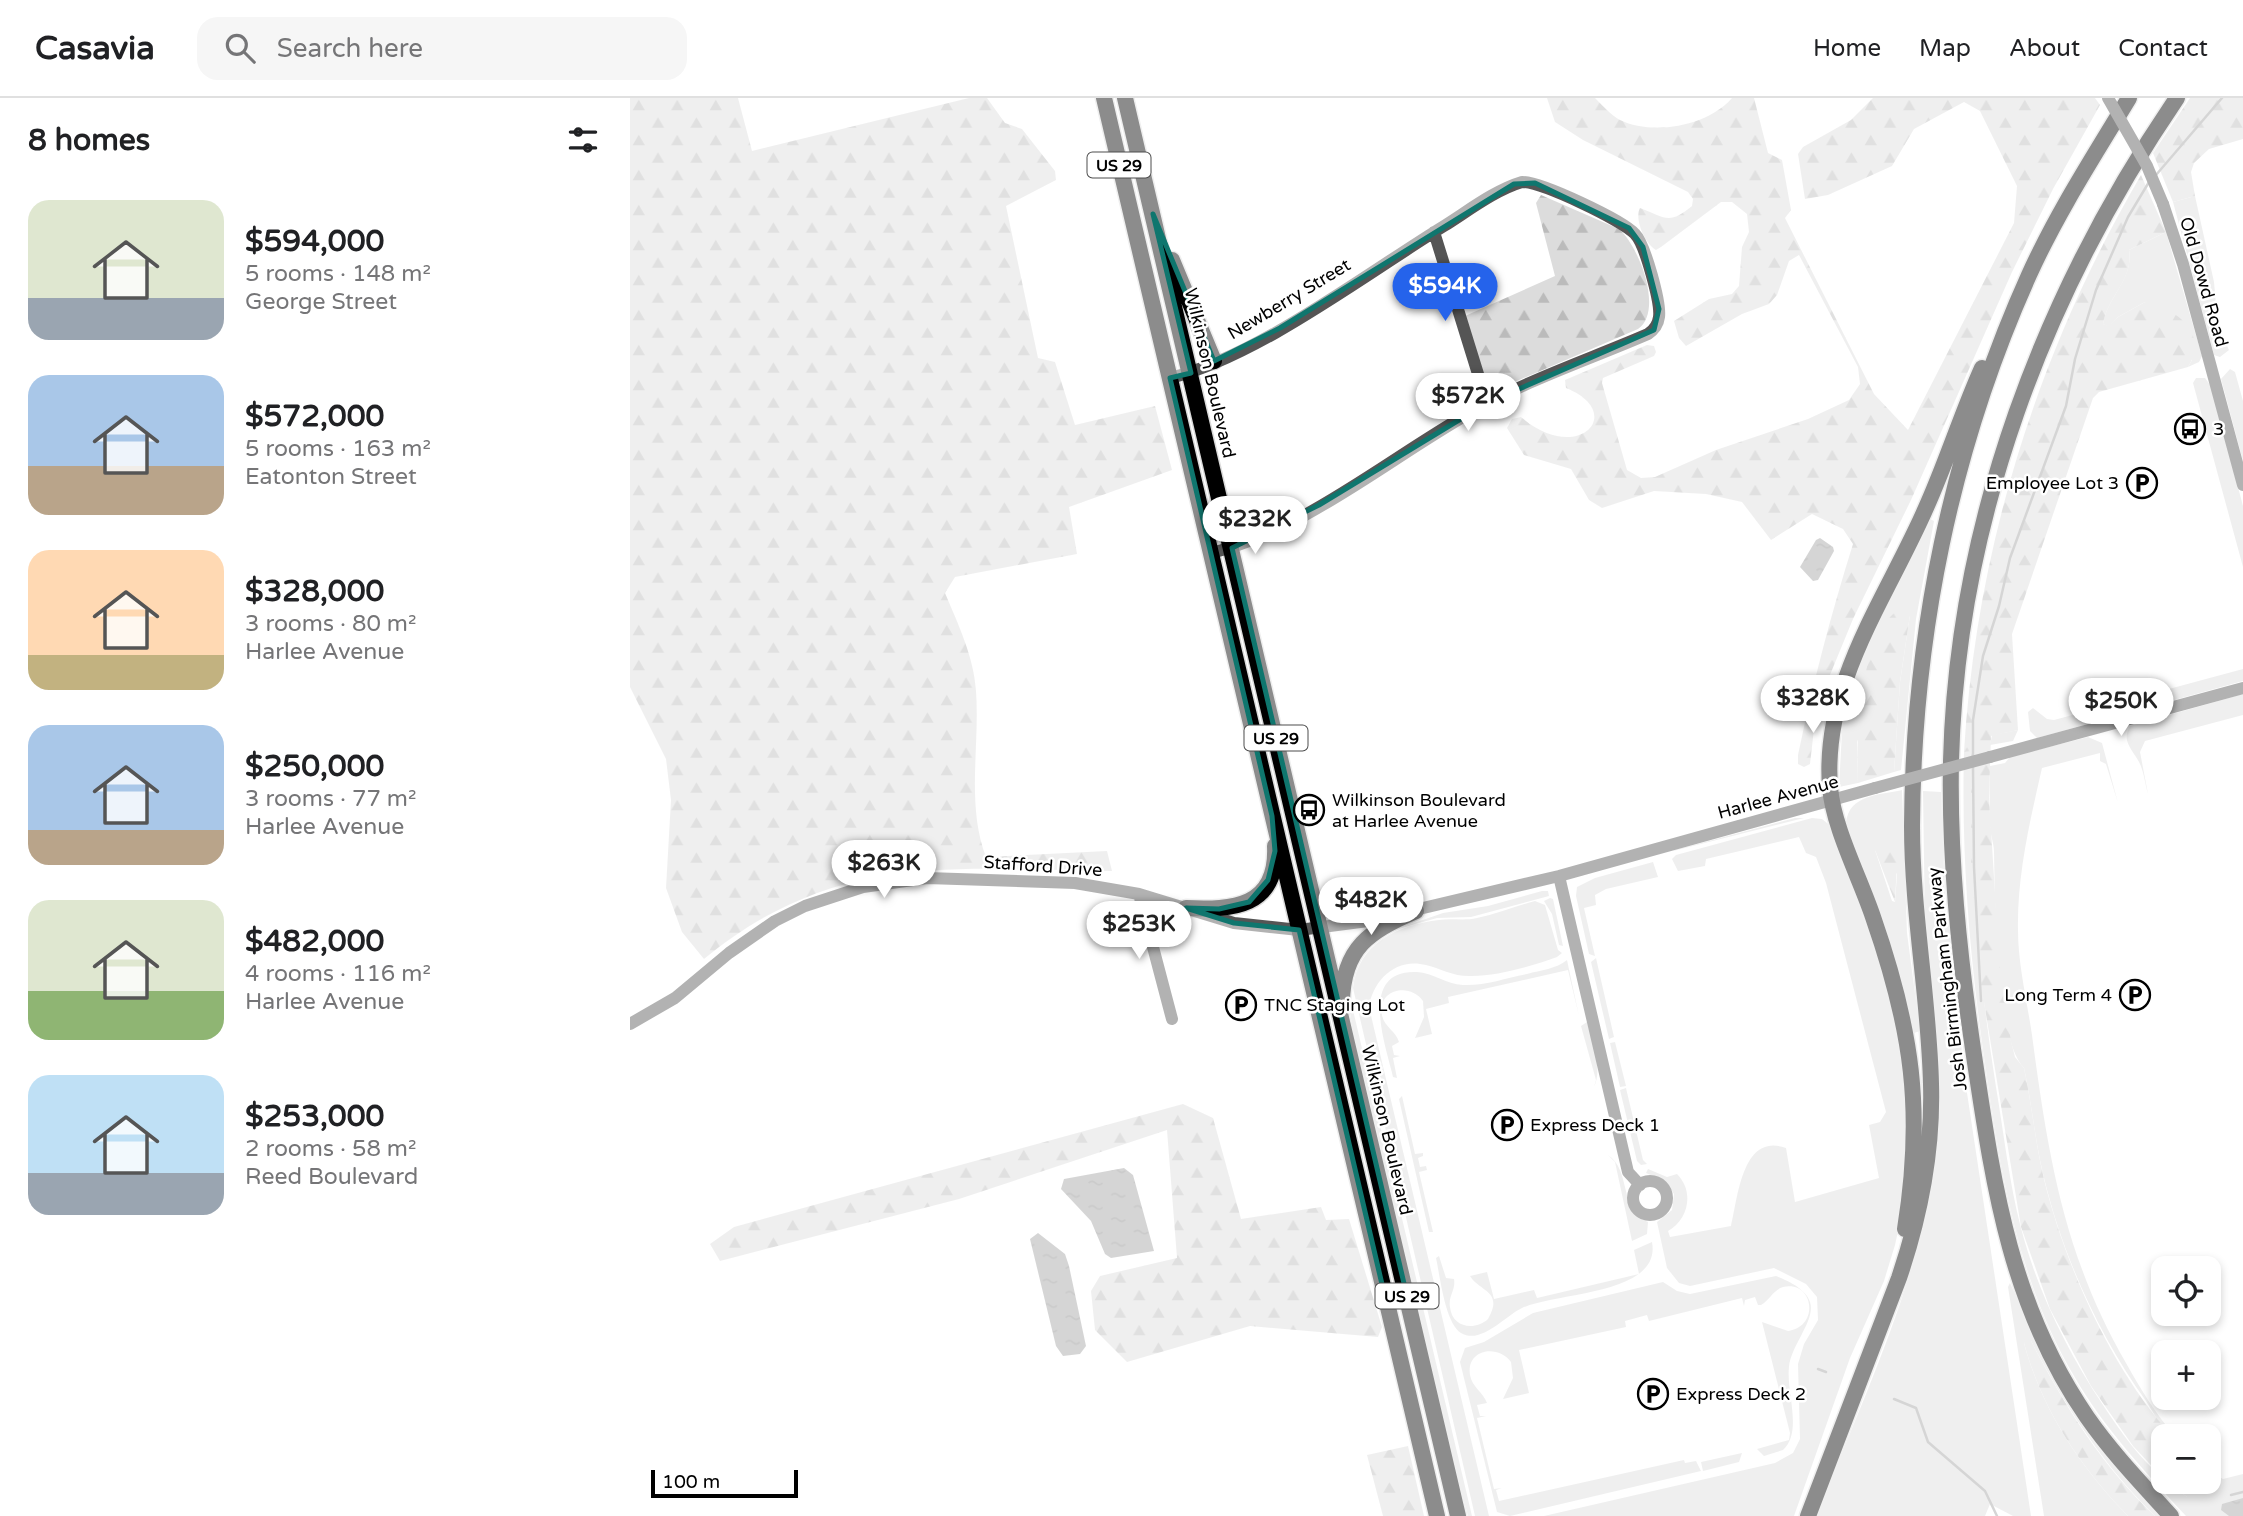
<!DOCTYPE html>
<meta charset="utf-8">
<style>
body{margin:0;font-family:"Varela Round",sans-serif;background:#f6f6f6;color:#202124;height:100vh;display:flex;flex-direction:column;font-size:26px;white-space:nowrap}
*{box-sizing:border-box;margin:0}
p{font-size:23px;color:#757577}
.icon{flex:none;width:38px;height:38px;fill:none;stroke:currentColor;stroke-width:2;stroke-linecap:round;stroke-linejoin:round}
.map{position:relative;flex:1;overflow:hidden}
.panel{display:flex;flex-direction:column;background:#fff;width:630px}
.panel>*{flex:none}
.controls{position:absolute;left:1521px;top:1158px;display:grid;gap:14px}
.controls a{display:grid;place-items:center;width:70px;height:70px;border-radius:14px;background:#fff;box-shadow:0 4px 10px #0003;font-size:35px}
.scale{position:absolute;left:21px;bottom:18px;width:147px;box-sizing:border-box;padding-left:7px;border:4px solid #000;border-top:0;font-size:19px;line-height:24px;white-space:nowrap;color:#000;-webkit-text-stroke:5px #fff;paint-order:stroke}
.price{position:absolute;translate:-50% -60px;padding:0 16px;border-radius:24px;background:#fff;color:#222;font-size:23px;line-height:46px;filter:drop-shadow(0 2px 4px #0008)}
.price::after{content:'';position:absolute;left:50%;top:42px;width:21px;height:16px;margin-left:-10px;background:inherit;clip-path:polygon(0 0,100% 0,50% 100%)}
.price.active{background:#2563eb;color:#fff}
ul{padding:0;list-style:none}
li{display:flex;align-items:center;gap:21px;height:175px;padding:0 28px}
li span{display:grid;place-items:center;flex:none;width:196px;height:140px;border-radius:21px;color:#555}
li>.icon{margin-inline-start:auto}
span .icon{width:84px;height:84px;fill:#fffc;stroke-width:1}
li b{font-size:30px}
h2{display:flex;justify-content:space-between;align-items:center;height:84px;padding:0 28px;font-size:30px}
header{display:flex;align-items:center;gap:42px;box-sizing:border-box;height:98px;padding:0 35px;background:#fff;border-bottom:2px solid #e0e0e0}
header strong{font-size:33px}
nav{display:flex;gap:38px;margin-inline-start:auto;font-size:24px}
.search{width:490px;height:63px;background:#f6f6f6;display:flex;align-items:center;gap:18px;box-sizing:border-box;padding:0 24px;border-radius:21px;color:#757577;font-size:26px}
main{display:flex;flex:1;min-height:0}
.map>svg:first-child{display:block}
.grass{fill:#dcdcdc;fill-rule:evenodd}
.forest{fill:url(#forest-firs)}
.water{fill:url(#water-ripples)}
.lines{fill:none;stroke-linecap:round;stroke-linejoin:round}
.stream{stroke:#a3a3a3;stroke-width:2.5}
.major-casing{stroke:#dbdbdb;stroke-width:19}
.minor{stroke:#555;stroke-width:12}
.major{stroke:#000;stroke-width:16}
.minor-bridge{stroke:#555;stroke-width:12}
.marked{fill:none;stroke:#0f766e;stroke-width:5;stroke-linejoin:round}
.labels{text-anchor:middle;stroke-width:5;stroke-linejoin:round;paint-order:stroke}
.shield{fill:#fff;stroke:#4c4c4c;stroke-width:2}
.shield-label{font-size:16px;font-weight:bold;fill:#000}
.street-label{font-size:18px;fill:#000;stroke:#fff}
.poi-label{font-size:18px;fill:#000;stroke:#fff;text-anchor:start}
</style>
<header>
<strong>Casavia</strong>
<div class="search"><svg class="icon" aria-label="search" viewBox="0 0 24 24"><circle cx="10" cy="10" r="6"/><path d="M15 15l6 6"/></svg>Search here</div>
<nav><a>Home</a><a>Map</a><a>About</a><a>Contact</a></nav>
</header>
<main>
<section class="panel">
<h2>8 homes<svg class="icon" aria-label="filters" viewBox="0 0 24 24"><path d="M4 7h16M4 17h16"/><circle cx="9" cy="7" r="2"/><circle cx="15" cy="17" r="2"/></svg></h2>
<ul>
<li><span style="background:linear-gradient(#dfe7d0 70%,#9aa5b1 0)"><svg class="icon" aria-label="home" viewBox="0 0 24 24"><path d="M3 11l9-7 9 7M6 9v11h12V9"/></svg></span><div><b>$594,000</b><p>5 rooms · 148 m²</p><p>George Street</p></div></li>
<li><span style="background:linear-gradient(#a9c7e8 65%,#b9a48a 0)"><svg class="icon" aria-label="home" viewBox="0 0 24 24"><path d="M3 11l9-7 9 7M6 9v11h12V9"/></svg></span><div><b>$572,000</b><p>5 rooms · 163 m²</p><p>Eatonton Street</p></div></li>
<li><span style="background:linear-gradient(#ffd9b3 75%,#c2b280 0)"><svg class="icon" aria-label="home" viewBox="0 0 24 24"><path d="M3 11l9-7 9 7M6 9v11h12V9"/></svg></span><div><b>$328,000</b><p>3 rooms · 80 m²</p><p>Harlee Avenue</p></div></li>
<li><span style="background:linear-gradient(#a9c7e8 75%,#b9a48a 0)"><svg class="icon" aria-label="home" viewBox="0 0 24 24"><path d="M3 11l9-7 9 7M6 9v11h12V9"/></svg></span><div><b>$250,000</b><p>3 rooms · 77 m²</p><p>Harlee Avenue</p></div></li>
<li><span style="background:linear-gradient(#dfe7d0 65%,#8fb573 0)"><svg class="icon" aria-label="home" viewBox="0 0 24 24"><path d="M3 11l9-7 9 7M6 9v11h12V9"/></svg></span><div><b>$482,000</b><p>4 rooms · 116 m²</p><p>Harlee Avenue</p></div></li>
<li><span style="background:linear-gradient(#bfe0f5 70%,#9aa5b1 0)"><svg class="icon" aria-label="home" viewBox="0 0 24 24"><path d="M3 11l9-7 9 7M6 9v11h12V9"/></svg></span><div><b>$253,000</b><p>2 rooms · 58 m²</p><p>Reed Boulevard</p></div></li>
</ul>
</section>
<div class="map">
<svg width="1613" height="1418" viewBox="0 0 1613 1418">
<defs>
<pattern id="forest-firs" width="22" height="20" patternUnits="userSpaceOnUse" patternTransform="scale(1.75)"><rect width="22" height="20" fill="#dcdcdc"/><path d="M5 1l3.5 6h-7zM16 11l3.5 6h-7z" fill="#bbb"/></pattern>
<pattern id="water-ripples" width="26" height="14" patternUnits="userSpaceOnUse" patternTransform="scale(1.75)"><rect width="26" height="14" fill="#a3a3a3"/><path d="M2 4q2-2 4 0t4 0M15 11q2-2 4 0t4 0" fill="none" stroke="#8b8b8b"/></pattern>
</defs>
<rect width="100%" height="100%" fill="#fff"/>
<path class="grass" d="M1565,98L1584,184L1588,229L1599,252L1590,259L1584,257L1543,104Z
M1536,134L1572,258L1569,264L1558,269L1562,262L1515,204L1488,219L1479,229L1473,226C1477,199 1504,181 1499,152Z
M1600,271L1605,274L1613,303V363L1591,281Z
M1566,280H1575L1581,288L1613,408V469L1563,285Z
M1298,420L1304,423L1286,521L1271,672L1264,674L1270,584L1280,517L1227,644L1228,685L1209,689L1213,615L1230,556Z
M1613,571V583L1407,640L1400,633L1398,614L1403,610L1417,621L1424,622Z
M1613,596V617L1515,643L1510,654L1518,696C1515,686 1514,673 1509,664C1502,651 1491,643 1500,628Z
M1388,632L1383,643L1360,647L1362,637Z
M1458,639L1472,645L1488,705L1476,666L1470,663V655L1412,670C1400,723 1387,777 1388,832C1388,866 1397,903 1402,937C1418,1057 1434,1158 1496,1265C1510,1290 1526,1317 1546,1339C1534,1336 1523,1314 1516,1303C1469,1238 1433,1158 1414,1080C1405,1044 1402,1006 1394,970C1365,941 1365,798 1364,754C1364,745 1360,737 1360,727C1360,708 1359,688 1360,668L1375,665L1380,659Z
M1341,652C1340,767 1348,876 1366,989C1374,1036 1379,1084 1391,1130C1407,1192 1437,1253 1473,1307C1490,1333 1509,1360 1533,1380V1384H1538L1557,1399L1566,1390V1384H1578L1579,1373L1593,1381L1613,1376V1418H1556C1515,1374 1474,1330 1444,1278C1391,1188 1373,1088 1358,986C1341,875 1331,766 1334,654Z
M1272,692L1277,835L1290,933L1284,935L1216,725C1219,696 1250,697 1272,692ZM1245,752L1267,776L1265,804L1262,803Z
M1293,693L1311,694L1316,826H1319L1334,975L1401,1418H1383L1360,1406L1355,1418H1187C1231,1302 1292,1181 1305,1056L1295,827Z
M1165,720H1174L1043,753L1045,752Z
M1182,720L1192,721L1202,729L1271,927L1281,1016L1272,1115L1265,1147L1254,1183L1220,1260L1164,1418H914L1145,1365L1163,1355L1170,1341L1168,1266L1174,1246L1188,1222L1187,1199L1176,1186L1144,1170L1060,1188L1049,1185L1037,1170L1027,1124L1042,1112L1044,1096L1035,1083L1016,1075L1018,1071L1037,1079L1047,1076C1065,1094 1058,1122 1038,1133L1040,1139L1101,1128C1108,1100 1112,1034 1156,1050L1165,1104L1249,1080L1239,1027L1250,1024L1256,1014L1196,785L1186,759L1176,755L1169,739L1076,761L1075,768L1048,773L1042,761L1046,757Z
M1023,764L1028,779L976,791L965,797L966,807L954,810L965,858L959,856L946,798L947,789L965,780Z
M912,793H918L919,798L841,819L807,820L758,834L813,815L858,808Z
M920,800L923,801L933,848L929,847L922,816L914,803Z
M905,803L915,807L928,852L932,855L927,859C902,868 868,878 842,878C824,879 812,871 796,867C766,859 743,882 739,909L859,1418H845L723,890C728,845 768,827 809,822C822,820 834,823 847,820C867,816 886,808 905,803Z
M966,860L984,939L979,941L961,864Z
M937,862L949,918L938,872L818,899L819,905L796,911L802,936L785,940L794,919L793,903C780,884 747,891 752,917C754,929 766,933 769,944L762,948L764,957L770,958L763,960L767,980L763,979C756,948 727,871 787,874C803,875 816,886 833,887C854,888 876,880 897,876C911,872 926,871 937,862Z
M722,877L720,897L723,912L842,1418H838L827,1377L725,943L717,898Z
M957,924C962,943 973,971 964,989L966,982L951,928Z
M985,944L996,988L990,989L980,945Z
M996,990L1013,1062L1017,1066L1011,1067L1007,1063L990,992Z
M772,998L785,1056L793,1055V1058L788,1060L790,1069L796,1068L797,1072L789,1074L803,1134H799L769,1001Z
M978,1057C1002,1073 988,1112 1018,1124L1017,1136L1002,1143L985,1064Z
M1022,1144C1032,1197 927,1194 892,1210C875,1218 851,1247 831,1235C815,1225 810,1178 806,1160L809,1158L816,1180L824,1181C826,1192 818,1198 820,1209C822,1230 845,1233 858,1221C874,1193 850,1194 840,1178L857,1174L864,1201L904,1192L907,1200L1009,1176L1004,1152Z
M1146,1178C1158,1183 1176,1191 1180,1204C1186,1222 1161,1247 1159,1269C1156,1294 1173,1334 1153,1352L1134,1358L1127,1351L1159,1342L1160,1335L1132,1224L1158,1233C1190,1229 1184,1182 1153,1189C1143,1192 1140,1202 1131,1207H1128L1125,1199L1115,1202L1114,1208L1112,1200L1019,1223L1017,1217L995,1223L996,1229L889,1252L899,1295L873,1301L883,1280L881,1264C868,1246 836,1251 840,1277C842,1289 853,1294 857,1305L847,1307L850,1318H856L847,1320L864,1391L872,1390L866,1392L869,1403L1054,1362L1055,1365L1066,1363L1071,1373L880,1418L867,1414L830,1264L835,1250L854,1244L903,1215L1033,1184L1047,1193L1060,1196Z
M1380,1185L1417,1265L1532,1418H1525L1518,1411C1468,1360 1434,1305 1401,1243L1394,1245C1412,1312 1450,1369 1498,1418H1414L1378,1189Z
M1112,1355L1109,1364L1073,1373L1071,1364Z"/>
<path class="forest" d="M0,0H108L122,53L339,0H357L375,25L392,31L425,73L426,82L376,108L408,260L425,264L445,327L525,308L542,372L439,409L447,456L325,479L315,495C328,526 344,559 346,593C350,648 336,707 356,759L477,753L482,773C324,771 205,753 74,861L52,834L36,790L41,702L36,661L0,589Z
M917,0H965C972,7 981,17 990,22C1023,38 1078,28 1102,0H1124L1138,55L1152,62L1161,112L1155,120L1244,296L1278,332L1384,125L1387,88L1350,13L1334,4L1284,31L1262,68L1198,97L1175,101L1168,56L1173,49L1221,22L1243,0H1465L1470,7L1423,91L1382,174L1281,402L1223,521L1195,589L1184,631L1180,666L1174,669L1168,666V657C1183,585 1201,516 1223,446L1213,431L1182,416L1141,442L1112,404L1076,396L1024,393L972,410L959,402L941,371L894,357L877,330L882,321L891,319C947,368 998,315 936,290L935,282L1017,247L1024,248L1026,254L1024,258L973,280L972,285L997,372L1011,380L1025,379L1086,352L1178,321L1219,302L1230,286L1228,269L1169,157L1159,163L1147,197L1139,206L1112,216L1056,248L1049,240L1044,223L1079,201L1102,196L1109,188L1112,149L1119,134L1117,116L1102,104H1091L1031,149L1026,152C1015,146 1004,121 1010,110C1036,120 1039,127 1062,108L1063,101L1058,94L953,42L925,24Z
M1560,0H1613V41L1579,51L1564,65L1561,74L1565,98L1543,104L1523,55Z
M1511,77L1536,134L1499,152C1504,182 1478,197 1473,226L1479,228L1488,219L1515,204C1545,210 1580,235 1558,269L1469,294L1463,300L1382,536L1388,632L1361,638L1359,700L1370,874L1381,943L1385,959L1394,970C1402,1006 1405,1044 1414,1081C1435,1167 1482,1273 1543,1339H1533V1380L1503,1348L1461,1288L1420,1211L1391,1129L1349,874L1341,770V653L1334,654C1346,450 1408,253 1511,77Z
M911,97L989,131C1009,148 1034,213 1008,231L859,295L835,218L925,178L906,105Z
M1270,511L1278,512L1280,517L1270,584L1264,674L1228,685C1226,640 1229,535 1270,511Z
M1259,735L1268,746L1265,804L1245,752L1249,742Z
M553,1006L583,1020L611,1121L691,1109L696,1122L719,1121L752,1229L748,1239L620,1228L497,1264L465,1232L461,1193L470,1178L547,1160L537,1032L329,1101L90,1163L80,1146L104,1129Z
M1396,1241L1401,1243C1435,1308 1471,1367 1525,1418H1498C1450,1369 1412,1312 1394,1245Z
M778,1348L794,1418H753L737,1357Z
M1538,1384H1566V1399H1557Z"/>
<path class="water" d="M1190,440L1203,449L1204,453L1188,482L1183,483L1170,469L1186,442Z
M494,1070L503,1077L524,1153L481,1160L475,1156L461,1123L431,1091L434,1081Z
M408,1135L435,1156L439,1168L456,1248L450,1256L433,1258L426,1248L400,1141Z
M1613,1400V1418H1599L1591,1412L1592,1406Z"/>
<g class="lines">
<path class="stream" d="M1526,77L1592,0
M1343,659V622L1353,558L1369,508L1380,460L1436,308L1445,261L1466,192L1498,119L1519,84
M1343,669L1344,769L1351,903
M1188,1271L1196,1274
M1264,1301L1286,1310L1298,1344L1355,1393L1367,1418
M1601,1397L1613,1394"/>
<g class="major-casing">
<path id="major" d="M474,0L807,1418
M495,0L828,1418
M542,162L584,263
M556,810C602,812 648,810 645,748
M712,904C713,850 740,832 786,813
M1275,1131C1294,1013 1282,931 1243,819C1230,780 1203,729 1200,689C1192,586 1256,501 1295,412C1316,366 1331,317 1352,270
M1178,1418L1269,1180C1290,1118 1303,1053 1301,986C1299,900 1282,815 1282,728C1283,539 1321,350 1399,177C1427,115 1464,58 1499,0
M1541,1418C1512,1386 1482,1355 1457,1319C1379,1206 1363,1084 1343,951C1329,855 1319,760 1321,663C1327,424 1414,195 1547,0"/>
</g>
<path class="minor" d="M1533,106L1553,166L1613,387
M804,134L857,305
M540,280C626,260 737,175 814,128C838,113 865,92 892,84C912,84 992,122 1005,136C1015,146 1031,205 1029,219C1028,227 1024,232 1018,236C958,262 894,283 838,316C757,362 673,433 581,455
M1360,659L1613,590
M929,778L998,1074L1010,1087
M509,796L542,921
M0,926L45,900L99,855L145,823L175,808L233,789L297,780L445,785L509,796L604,825L669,832L738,823L929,778L1245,690
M1003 1100a17 17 0 1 1 34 0a17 17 0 1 1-34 0Z"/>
<use href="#major" class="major"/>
<path class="minor-bridge" d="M1478,0L1517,68L1533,106
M1245,690L1360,659"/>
</g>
<path d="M0 0H1613V1418H0ZM905,85L999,130L1013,149L1029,211L1024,232L857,305L689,407L602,450L776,1194L755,1199L669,832L604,825L556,810L589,811L619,804L638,782L645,753L642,718L540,280L561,275L523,116L584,263L650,230L884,86Z" fill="#fff" fill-opacity=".55" fill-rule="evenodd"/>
<path class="marked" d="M905,85L999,130L1013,149L1029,211L1024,232L857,305L689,407L602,450L776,1194L755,1199L669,832L604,825L556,810L589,811L619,804L638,782L645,753L642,718L540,280L561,275L523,116L584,263L650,230L884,86Z"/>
<defs>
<g id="bus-ring" transform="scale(1.575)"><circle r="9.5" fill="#fff" stroke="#000" stroke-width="1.5"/><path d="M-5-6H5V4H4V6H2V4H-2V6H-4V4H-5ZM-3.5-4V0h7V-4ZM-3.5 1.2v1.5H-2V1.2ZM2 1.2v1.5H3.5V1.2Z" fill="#000"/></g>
<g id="parking-ring" transform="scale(1.575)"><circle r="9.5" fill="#fff" stroke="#000" stroke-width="1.5"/><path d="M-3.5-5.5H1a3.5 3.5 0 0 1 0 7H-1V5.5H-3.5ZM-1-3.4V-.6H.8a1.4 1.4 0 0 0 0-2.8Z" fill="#000"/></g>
</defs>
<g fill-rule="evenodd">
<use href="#bus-ring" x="1560" y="331"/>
<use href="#parking-ring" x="1512" y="385"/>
<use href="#bus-ring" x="679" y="712"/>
<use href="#parking-ring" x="1505" y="897"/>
<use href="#parking-ring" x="611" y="907"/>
<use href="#parking-ring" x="877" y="1027"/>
<use href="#parking-ring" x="1023" y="1296"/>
</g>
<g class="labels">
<g class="shield">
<rect x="457.5" y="54.5" width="63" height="25" rx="5"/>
<rect x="614.5" y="627.5" width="63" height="25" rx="5"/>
<rect x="745.5" y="1185.5" width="63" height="25" rx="5"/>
</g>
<g class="shield-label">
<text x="489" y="73">US 29</text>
<text x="646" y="646">US 29</text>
<text x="777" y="1204">US 29</text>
</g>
<g class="street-label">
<text transform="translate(1574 184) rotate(74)" y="6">Old Dowd Road</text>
<text transform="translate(659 201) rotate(-31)" y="6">Newberry Street</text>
<text transform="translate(580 275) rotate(77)" y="6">Wilkinson Boulevard</text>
<text transform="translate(1148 699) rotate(-15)" y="6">Harlee Avenue</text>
<text transform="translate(413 768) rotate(4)" y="6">Stafford Drive</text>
<text transform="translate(1317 881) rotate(-97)" y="6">Josh Birmingham Parkway</text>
<text transform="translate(757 1032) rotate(77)" y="6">Wilkinson Boulevard</text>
</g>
<g class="poi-label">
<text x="1583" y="337">3</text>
<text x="1489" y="391" text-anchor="end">Employee Lot 3</text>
<text x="702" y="708">Wilkinson Boulevard<tspan x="702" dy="21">at Harlee Avenue</tspan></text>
<text x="1482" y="903" text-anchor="end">Long Term 4</text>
<text x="634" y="913">TNC Staging Lot</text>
<text x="900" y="1033">Express Deck 1</text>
<text x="1046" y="1302">Express Deck 2</text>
</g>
</g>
</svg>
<div class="controls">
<a><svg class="icon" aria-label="locate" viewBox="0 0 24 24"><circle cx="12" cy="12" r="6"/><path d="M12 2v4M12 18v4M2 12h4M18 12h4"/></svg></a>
<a>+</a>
<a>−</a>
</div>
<div class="scale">100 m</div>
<b class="price active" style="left:815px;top:225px">$594K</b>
<b class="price" style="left:838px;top:335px">$572K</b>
<b class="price" style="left:625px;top:458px">$232K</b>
<b class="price" style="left:1183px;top:637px">$328K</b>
<b class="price" style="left:1491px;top:640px">$250K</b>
<b class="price" style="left:254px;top:802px">$263K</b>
<b class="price" style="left:741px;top:839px">$482K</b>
<b class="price" style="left:509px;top:863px">$253K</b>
</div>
</main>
